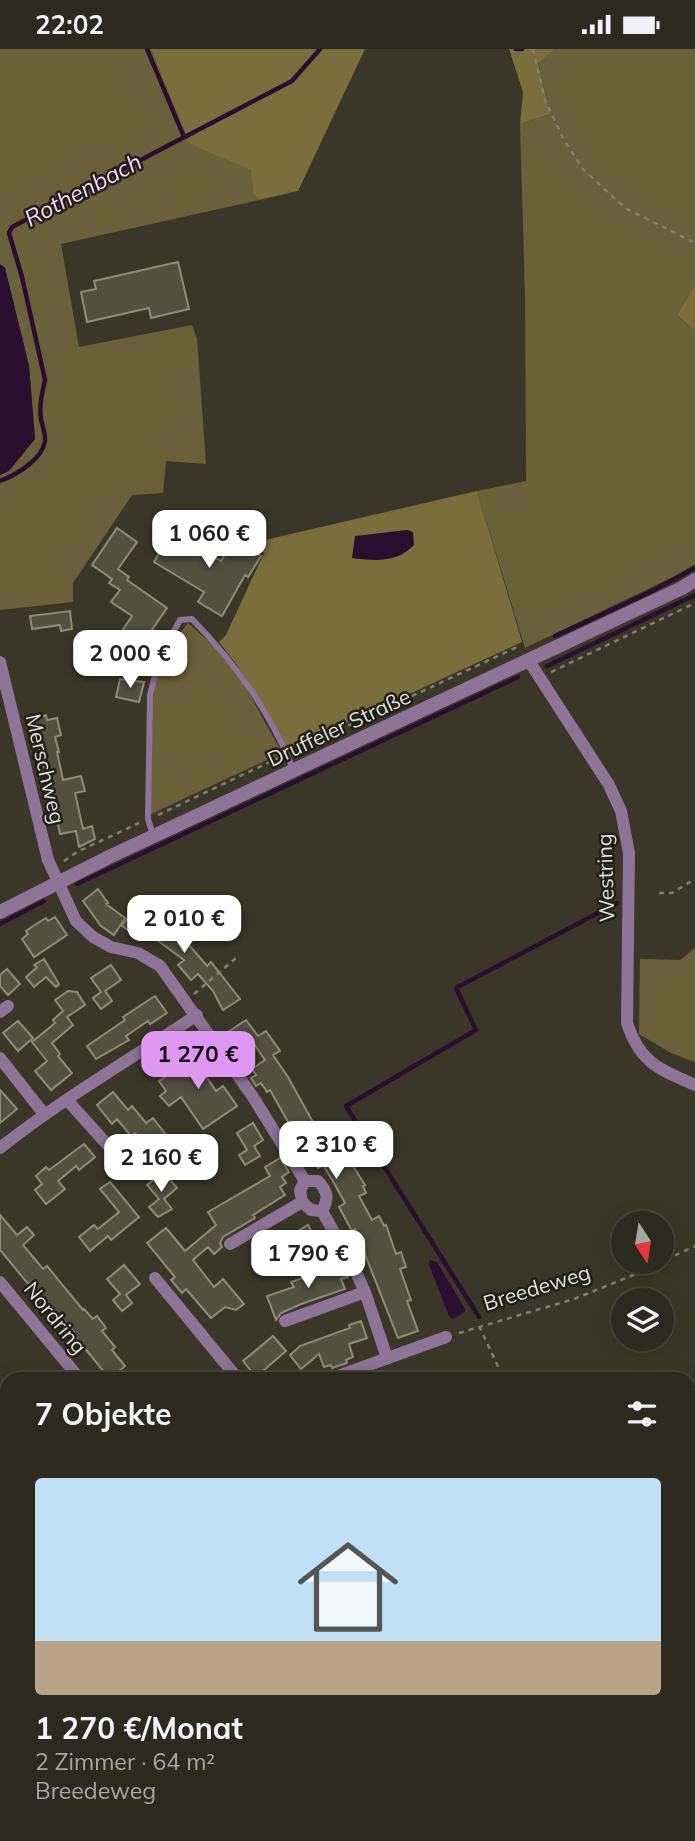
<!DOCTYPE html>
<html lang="de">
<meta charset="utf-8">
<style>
body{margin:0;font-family:Mulish,sans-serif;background:#343127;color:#f1f3f6;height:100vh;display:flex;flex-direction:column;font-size:26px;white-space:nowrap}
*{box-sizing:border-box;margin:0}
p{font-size:23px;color:#a6a6a4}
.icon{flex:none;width:38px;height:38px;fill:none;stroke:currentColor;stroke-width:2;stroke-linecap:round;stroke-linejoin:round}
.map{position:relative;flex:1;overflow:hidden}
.drawer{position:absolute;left:0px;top:1323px;width:696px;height:469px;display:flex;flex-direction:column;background:#2c291e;border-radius:21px 21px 0 0;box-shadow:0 4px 18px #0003,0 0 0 2px #48453c}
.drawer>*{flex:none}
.needle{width:46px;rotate:168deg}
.fabs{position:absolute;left:611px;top:1162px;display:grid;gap:14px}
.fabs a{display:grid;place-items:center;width:63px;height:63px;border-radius:50%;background:#2c291e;box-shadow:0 4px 18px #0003,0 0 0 2px #48453c;font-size:35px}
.price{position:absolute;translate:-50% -60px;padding:0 16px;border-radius:14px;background:#fff;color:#222;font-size:23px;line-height:46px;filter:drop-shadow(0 2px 4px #0008)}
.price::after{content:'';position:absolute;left:50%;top:42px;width:21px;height:16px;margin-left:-10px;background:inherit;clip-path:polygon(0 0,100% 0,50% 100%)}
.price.active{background:#de98f2;color:#111}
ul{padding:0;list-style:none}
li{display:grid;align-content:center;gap:14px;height:371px;padding:0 35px}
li+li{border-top:2px solid #48453c}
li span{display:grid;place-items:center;height:217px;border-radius:7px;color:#555}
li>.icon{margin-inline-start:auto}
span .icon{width:126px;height:126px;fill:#fffc;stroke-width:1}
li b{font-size:30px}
h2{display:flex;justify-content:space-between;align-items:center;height:84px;padding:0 35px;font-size:30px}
.status{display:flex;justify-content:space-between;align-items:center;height:49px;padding:0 35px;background:#2c291e;direction:ltr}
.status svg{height:19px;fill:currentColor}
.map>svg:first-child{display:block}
.green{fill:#6a613a}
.forest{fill:#7a6e3d}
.water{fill:#290e30}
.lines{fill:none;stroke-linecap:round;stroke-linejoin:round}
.stream{stroke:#290e30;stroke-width:4.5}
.building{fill:#545040;stroke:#8f8b78;stroke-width:2}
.path{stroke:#827e72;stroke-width:2.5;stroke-dasharray:5 5;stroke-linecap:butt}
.service{stroke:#8e7496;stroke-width:6}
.minor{stroke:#8e7496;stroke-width:12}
.tertiary{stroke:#8e7496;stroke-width:14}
.labels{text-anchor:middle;stroke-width:5;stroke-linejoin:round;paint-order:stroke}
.street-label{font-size:21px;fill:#e3e0d7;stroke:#201f18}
.water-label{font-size:23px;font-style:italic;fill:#f3d6fc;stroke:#201f18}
</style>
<div class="status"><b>22:02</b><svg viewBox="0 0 49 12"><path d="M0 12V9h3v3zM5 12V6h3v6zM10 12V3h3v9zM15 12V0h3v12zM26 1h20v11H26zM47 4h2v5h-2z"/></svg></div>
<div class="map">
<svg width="695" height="1792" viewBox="0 0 695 1792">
<rect width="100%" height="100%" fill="#3b3728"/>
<path class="green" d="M0,0H151L190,94L252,121L253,145L259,151L61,195L79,298L192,276L197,290L206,415L166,412L163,444L132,446L73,534V553L0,561V426L9,421L35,390L29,317L5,219L0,215Z
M555,0H695V235L677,266L695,282V515L675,527L525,599L477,442L526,432L525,244L520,75L550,65L538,13Z
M188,574L215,598L239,626L282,704L151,765C151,721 145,649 162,609C167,597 180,585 188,574Z
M695,899V1013L671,1004L639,985L640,910L680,911Z
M690,1428L695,1434V1709L690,1708Z
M7,1499V1785H542L539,1792H0V1507Z"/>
<path class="forest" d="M151,0H365L298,142L259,151L253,145L251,121L190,95Z
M509,0H555L538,14L550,65L520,75L523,43Z
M695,235V282L677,266Z
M477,442L522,593L288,701C268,662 247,627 219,593L226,586L264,504L247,495Z"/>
<path class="water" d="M0,215L5,219L29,317L35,390L9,422L0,426Z
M407,481L413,483L414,496C397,514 374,512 352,509L355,487Z
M430,1211L437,1213L465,1260V1263L453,1270L449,1267L429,1216Z"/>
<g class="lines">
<path class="stream" d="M147,0L184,88
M516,0H522
M0,432C16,426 42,411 45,392C46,385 42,377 41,370C39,357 42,344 45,331L22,228L9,184L12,178L292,32L320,0
M555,587L648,544L695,519
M547,617L695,546
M77,835L518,628
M0,875L44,852
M479,1268L346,1057L476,981L456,939L617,854"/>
</g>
<path class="building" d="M178,213L189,260L151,269L149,259L87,273L81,243L96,240L94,232Z
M117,479L137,493L118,520L129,528L127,531L167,559L147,588L151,591L140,607L116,591L132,567L111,553L120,541L109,534L112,530L92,516Z
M180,488L221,512L234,491L261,507L248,528L245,526L222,567L198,553L204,543L154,513L167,490L176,495Z
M70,562L72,580L61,582L60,576L32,580L30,567Z
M120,630L144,633L139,653L116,648Z
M46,666L47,671L57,669L61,686L55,688L59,703H57L63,731L81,727L85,742L75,744L83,780L92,777L95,790L79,798L76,782L60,785L48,726H46L35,677H37L35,669Z
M98,840L108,854L106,855L125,869L114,886L101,877L83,852Z
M134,860L161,880L168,872L193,891L189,896L207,917L211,913L240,950L223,961L213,942L198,925L191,931L178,916L184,911L150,886L147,889L142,885L140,889L122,877Z
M55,868L67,886L34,908L22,890L28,885L26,882L33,877L46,869L48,872Z
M44,910L59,935L56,938L46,928L34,938L26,928L37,918L34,916Z
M111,916L121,931L105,942L112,952L101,960L93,949L101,943L91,929Z
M7,920L20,935L8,946L0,937V926Z
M68,942L77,943L85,956L67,968L73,976L52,994L60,1005L58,1007L72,1024L51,1041L35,1022L47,1012L32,993L55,974L53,971L63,962L55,951Z
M155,947L167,964L150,975L148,972L126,987L129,991L96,1010L87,997L125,971L123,968Z
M246,971L258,987L266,982L280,1002L273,1006L288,1028L336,1115L348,1109L365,1136L363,1137L366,1144L359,1147L372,1171L379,1167L384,1177L386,1176L396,1205L401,1203L406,1218L400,1220L411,1251L407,1252L418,1282L398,1289L355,1180L352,1182L339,1158L345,1154L334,1134L323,1116L318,1119L313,1110L310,1112L270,1041L267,1043L261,1034L256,1037L251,1029L256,1026L252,1020L265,1011L252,992L240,1000L228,983Z
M18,972L33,989L18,1002L3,984Z
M205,1002L215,1017L204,1024L216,1042L223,1037L237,1057L203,1080L181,1048L169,1057L160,1047L166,1042L159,1032Z
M0,1041L17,1060L0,1074Z
M113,1043L128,1061L132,1057L146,1074L153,1069L184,1109L170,1121L142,1088L140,1089L135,1084L131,1087L117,1070L112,1075L97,1056Z
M253,1074L263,1091L254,1097L260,1107L245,1116L239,1106L247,1101L237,1084Z
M84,1095L95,1108L79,1121L76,1117L58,1132L65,1140L46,1155L35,1141L42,1135L36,1127L46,1118L49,1121Z
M280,1109L289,1123L282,1128L286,1134L280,1138L285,1146L253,1166L255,1169L223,1188L220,1194L222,1198L214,1205L208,1198L193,1211L214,1238L223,1230L244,1255L236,1261L225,1258L211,1269L186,1240L182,1244L171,1231L175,1228L147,1194L166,1179L185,1202L216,1176L208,1163L270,1127L265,1118Z
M163,1123L177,1139L164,1150L172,1160L158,1168L149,1158L159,1150L147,1136Z
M110,1133L139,1168L111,1191L108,1187L90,1202L79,1188L94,1176L98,1180L119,1163L100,1140Z
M0,1166L17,1186L27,1178L34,1186L23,1196L43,1220L47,1217L83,1261L84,1260L93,1270L97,1267L106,1279L102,1282L115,1298L112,1301L125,1317L110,1330L73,1285L74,1283L30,1234L29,1236L0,1201Z
M308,1176L317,1192L298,1205L288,1188Z
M270,1197L280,1214L266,1223L256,1205Z
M342,1215L348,1228L341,1230L345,1240L301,1255L281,1264L276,1271L267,1247L294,1238L291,1233Z
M124,1216L140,1235L126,1246L132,1254L122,1262L113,1251L120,1245L107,1230Z
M361,1272L367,1289L349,1295L353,1308L346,1311L347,1314L332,1319L331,1316L324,1318L319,1305L301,1320L290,1306L300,1297L350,1279L349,1276Z
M273,1287L286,1302L256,1328L243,1312Z"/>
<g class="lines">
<path class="path" d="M533,0L545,51L564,91L583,120L625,159L695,194
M551,623L695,554
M294,702L515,599L519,603
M158,766L278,709
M64,812L77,803L139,774
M659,844H672L695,830
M194,945L236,909
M479,1277L504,1330
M459,1284L574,1250L636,1225L695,1197"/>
<path class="service" d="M153,786L148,770L150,646L160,606L180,571L192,570C237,616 270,663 294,722"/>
<path class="minor" d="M529,612L609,736L621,762L629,804L627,974C640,1014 659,1020 695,1036
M0,613L48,811L76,872L93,888L111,898L138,904L160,917L253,1048L305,1132
M0,963L8,957
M0,1009L44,1065
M68,1052L130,1121
M0,1099C62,1050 131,1010 197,966
M305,1132H318C328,1143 329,1149 322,1162
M305,1132L300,1141L302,1153L311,1161L322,1162
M322,1162L353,1217L365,1243L387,1309
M230,1195L302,1153
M155,1229L238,1330
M0,1233L80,1330
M285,1272L365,1243
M330,1330L446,1288
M0,1410L7,1405"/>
<path class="tertiary" d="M0,863L109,808L682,539L695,531"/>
</g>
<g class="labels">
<g class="street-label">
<text transform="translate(339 679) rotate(-25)" y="7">Druffeler Straße</text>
<text transform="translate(45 720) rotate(77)" y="7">Merschweg</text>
<text transform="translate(606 829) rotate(-92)" y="7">Westring</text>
<text transform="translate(537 1239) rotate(-17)" y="7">Breedeweg</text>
<text transform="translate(55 1269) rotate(51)" y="7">Nordring</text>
</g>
<g class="water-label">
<text transform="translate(83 141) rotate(-28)" y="8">Rothenbach</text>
</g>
</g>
</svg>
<div class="fabs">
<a><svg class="needle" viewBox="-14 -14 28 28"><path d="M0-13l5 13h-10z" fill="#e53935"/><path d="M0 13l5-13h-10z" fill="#a6a6a4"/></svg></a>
<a><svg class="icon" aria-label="layers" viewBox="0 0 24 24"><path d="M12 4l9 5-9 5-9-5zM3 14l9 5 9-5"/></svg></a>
</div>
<b class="price" style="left:209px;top:521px">1 060 €</b>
<b class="price" style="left:130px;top:641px">2 000 €</b>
<b class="price" style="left:184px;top:906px">2 010 €</b>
<b class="price active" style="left:198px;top:1042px">1 270 €</b>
<b class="price" style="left:336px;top:1132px">2 310 €</b>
<b class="price" style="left:161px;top:1145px">2 160 €</b>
<b class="price" style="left:308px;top:1241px">1 790 €</b>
<section class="drawer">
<h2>7 Objekte<svg class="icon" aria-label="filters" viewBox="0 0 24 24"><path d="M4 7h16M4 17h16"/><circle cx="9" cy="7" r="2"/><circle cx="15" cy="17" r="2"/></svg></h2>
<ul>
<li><span style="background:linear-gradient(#bfe0f5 75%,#b9a48a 0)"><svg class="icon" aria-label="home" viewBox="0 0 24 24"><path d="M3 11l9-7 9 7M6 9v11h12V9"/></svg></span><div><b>1 270 €/Monat</b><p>2 Zimmer · 64 m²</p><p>Breedeweg</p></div></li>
</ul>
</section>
</div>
